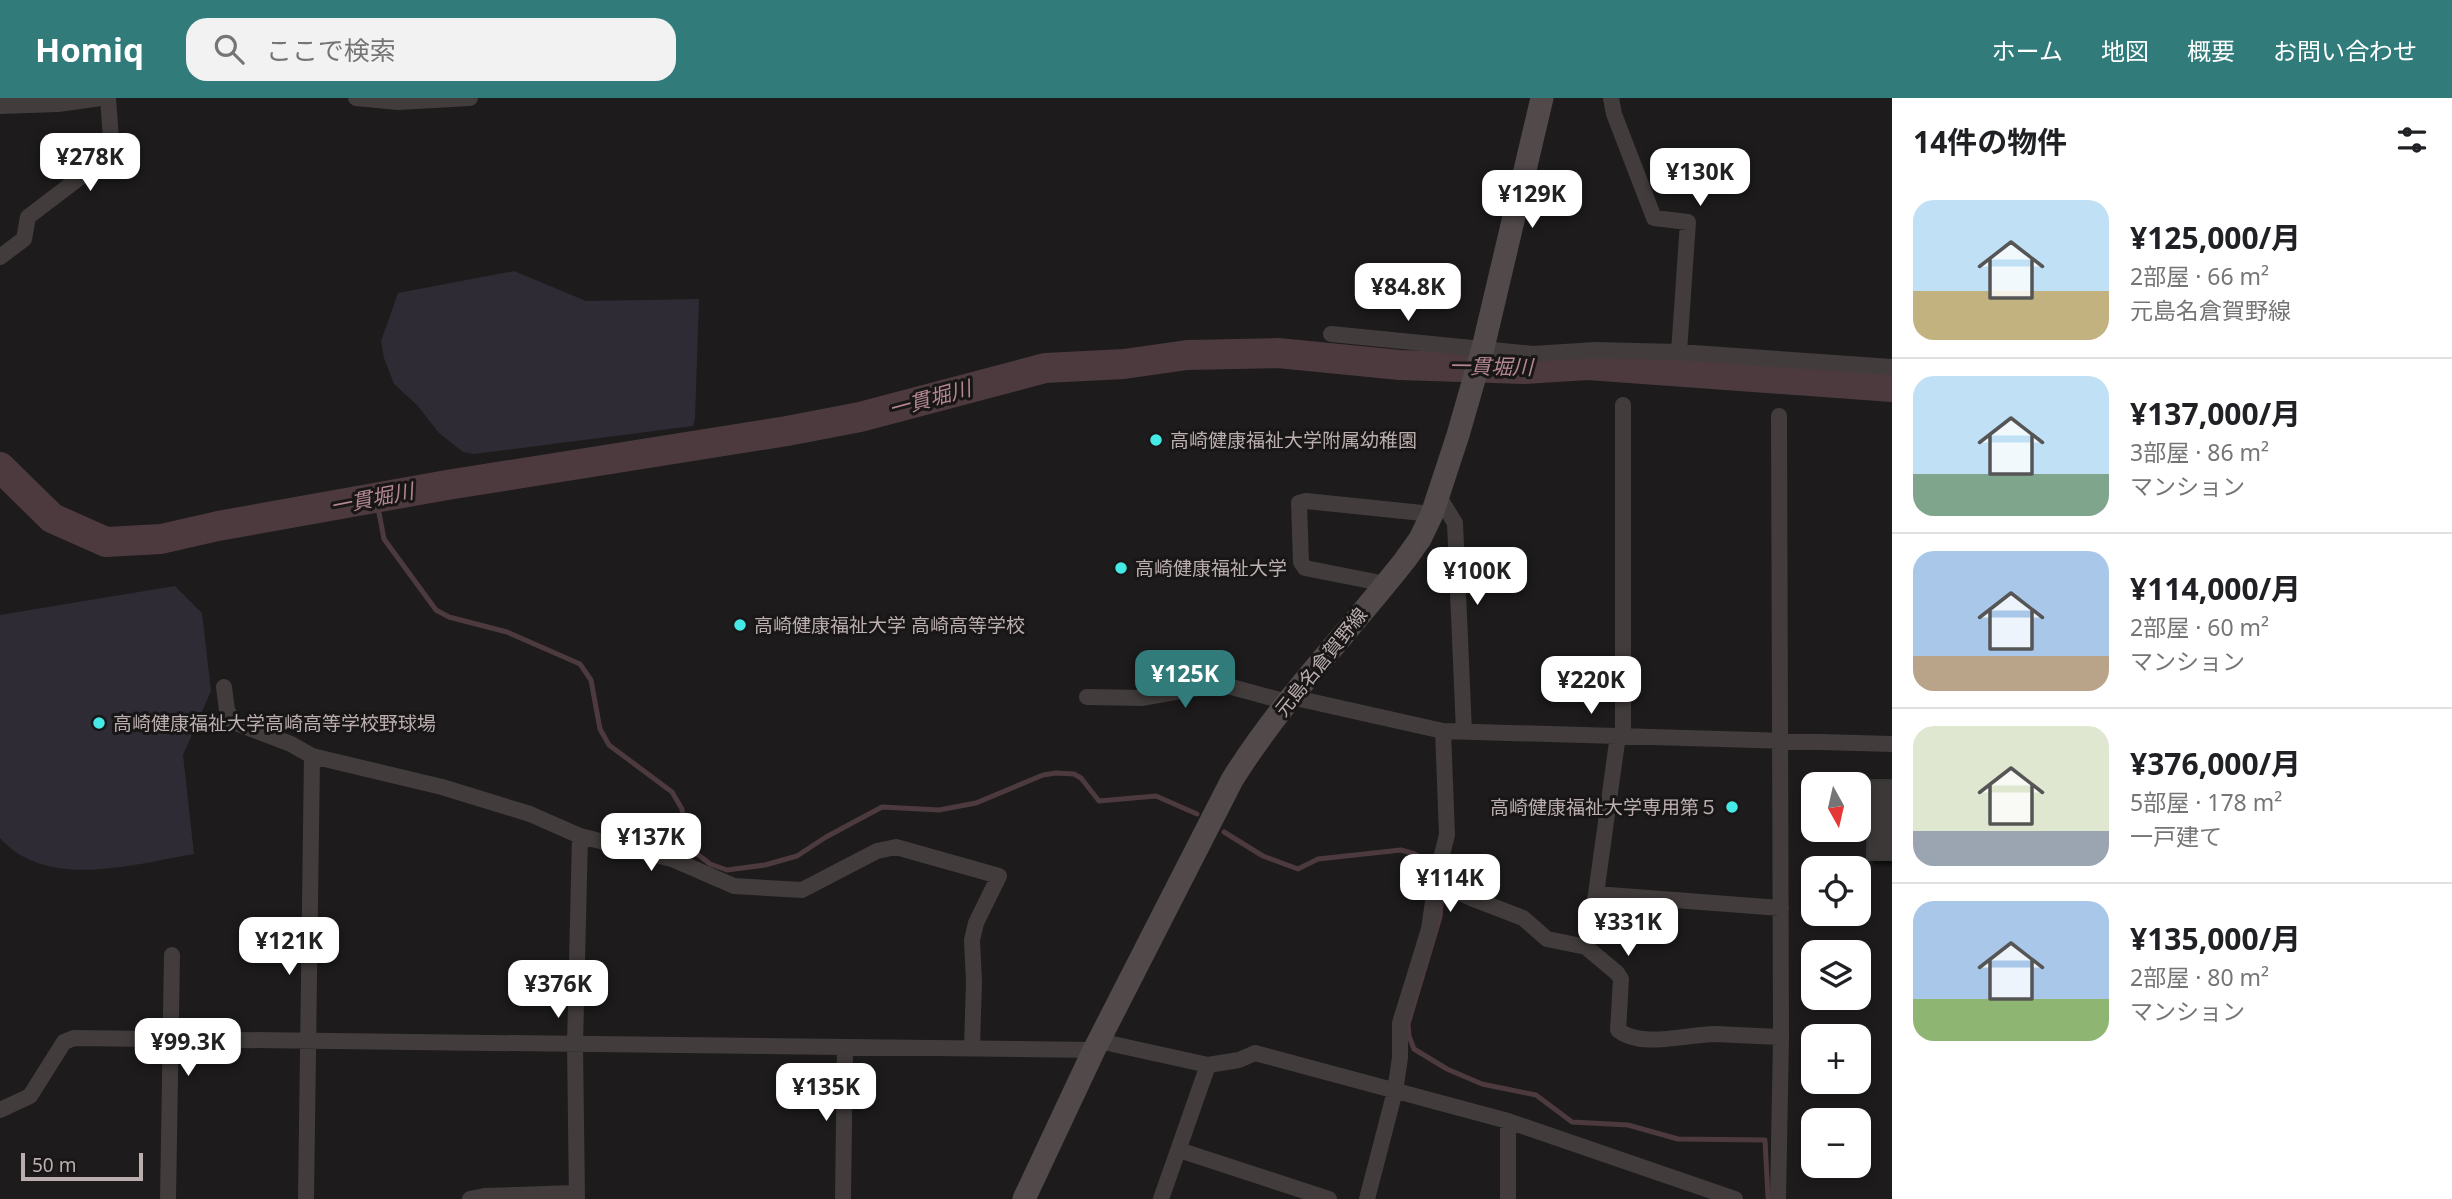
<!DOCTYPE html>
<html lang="ja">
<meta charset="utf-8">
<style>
body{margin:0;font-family:"Noto Sans","Noto Sans JP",sans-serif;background:#f2f2f2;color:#202124;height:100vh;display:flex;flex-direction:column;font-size:26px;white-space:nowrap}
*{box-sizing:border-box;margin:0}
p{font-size:23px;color:#757577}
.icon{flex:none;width:38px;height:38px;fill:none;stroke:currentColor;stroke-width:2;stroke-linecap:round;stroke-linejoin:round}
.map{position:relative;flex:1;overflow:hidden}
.drawer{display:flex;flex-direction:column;background:#fff;width:560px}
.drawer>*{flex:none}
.needle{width:46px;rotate:172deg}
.controls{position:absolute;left:1801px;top:674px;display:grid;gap:14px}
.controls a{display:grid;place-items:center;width:70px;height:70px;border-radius:14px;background:#fff;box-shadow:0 4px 10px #0003;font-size:35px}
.scale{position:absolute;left:21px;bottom:18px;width:122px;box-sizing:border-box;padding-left:7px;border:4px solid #bbaeae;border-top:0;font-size:19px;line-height:24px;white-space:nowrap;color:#bbaeae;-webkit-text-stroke:5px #181616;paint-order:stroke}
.price{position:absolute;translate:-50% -60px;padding:0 16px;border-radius:14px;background:#fff;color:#222;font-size:23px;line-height:46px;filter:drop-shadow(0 2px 4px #0008)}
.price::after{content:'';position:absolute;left:50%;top:42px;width:21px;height:16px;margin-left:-10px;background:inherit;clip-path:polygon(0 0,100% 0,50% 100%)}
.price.current{background:#317b7b;color:#fff}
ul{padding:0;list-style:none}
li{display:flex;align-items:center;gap:21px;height:175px;padding:0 21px}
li+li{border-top:2px solid #e0e0e0}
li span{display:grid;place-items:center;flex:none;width:196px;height:140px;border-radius:21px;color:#555}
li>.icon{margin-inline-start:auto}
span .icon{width:84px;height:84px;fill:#fffc;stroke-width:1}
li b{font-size:30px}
h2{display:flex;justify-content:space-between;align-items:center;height:84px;padding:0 21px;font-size:30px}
header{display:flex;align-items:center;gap:42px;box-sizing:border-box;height:98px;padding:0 35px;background:#317b7b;color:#fff}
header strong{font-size:33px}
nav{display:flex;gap:38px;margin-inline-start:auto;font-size:24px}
.search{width:490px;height:63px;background:#f2f2f2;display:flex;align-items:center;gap:18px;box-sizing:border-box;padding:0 24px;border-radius:21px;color:#757577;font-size:26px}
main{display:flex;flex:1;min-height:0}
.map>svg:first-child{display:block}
.green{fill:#2f2b34}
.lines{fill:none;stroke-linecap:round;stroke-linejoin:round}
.stream{stroke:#4c3a3e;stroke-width:5}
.river{stroke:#4c3a3e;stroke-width:30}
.building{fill:#3c3938;stroke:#393635;stroke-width:2;filter:url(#shadow)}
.street{stroke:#423d3c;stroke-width:16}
.secondary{stroke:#524a4a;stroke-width:23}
.poi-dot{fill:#45eae6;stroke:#181616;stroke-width:2.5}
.labels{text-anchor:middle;stroke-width:6;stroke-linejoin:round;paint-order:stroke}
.poi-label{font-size:19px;fill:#bbaeae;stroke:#181616;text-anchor:start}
.street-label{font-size:19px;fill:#bbaeae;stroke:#181616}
.water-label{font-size:21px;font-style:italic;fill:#b48791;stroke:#181616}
</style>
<header>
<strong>Homiq</strong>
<div class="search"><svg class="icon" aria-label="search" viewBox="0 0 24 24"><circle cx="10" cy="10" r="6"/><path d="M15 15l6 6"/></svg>ここで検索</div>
<nav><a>ホーム</a><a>地図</a><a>概要</a><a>お問い合わせ</a></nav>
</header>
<main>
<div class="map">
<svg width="1892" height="1101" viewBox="0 0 1892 1101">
<defs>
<filter id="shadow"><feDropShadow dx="7" dy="4" stdDeviation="2" flood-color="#0009"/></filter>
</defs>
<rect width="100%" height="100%" fill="#1d1b1b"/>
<path class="green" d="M514,173L586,203L699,201L695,321L693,328L474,356L463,354L439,335L417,307L394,286L384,260L381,243L398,195Z
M175,488L202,515L211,593L183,657L194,756C134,766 47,793 0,740V517Z"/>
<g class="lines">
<path class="stream" d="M376,399L384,441L436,512L449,519L507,534L580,566L591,582L600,631L609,647L672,694L682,711L685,735L696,755L710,766L727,772L765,767L797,758L826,739L882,709L939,712L976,705L1043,677L1056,675L1074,676L1081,680L1099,703L1156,698L1197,716
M1224,734L1263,758L1298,771L1318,761L1401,752L1415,756L1432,767
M1442,795L1440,819L1408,926L1409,938L1414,951L1447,971L1482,986L1536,997L1572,1024L1628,1027L1678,1041L1765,1042L1768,1099"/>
<path class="river" d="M0,369L52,420L106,444L161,441L218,428L447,387L787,333L860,319L1045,270L1124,266L1187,257L1278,255L1400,267L1524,271L1588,267L1892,289"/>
</g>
<path class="building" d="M1868,682H1892V762H1867Z"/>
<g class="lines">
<path class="street" d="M356,0L398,4L470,0
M1611,0L1614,16L1654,120L1688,124L1679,254
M0,8L58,6L101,0
M0,159L24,141L28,119L112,55L108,0
M1331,236L1533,256L1595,252L1679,254L1892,269
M1439,399L1455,425L1464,634
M1386,486L1305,470L1301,464L1299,405L1306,403L1432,416
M224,589L227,612L233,624L291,646L312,658L442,689L530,716L580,738L672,761L734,788L802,792L877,753L896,749L999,778L976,825L972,842L974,884L972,949
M1087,599L1143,600L1215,587L1228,588L1287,604
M1291,599L1443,633L1892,646
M1623,637V307
M1437,776L1452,786L1458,794L1471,800L1523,820L1547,841L1586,849L1617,875L1621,881L1618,932C1641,951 1687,936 1715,936C1737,937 1759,938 1781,939
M1596,796L1781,810
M1586,849L1596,796L1618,637
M1099,943L1208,967L1239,962L1255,955L1508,1023L1735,1101
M0,1012L30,998L64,944L74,940L1094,952
M1508,1023V1101
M1179,1052L1329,1101
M168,1101L172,857
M306,1101L312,658
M470,1101L484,1098L575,1095
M577,1101L575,947L580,738
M843,1101L845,949
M1161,1101L1208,967
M1367,1101L1395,993L1400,960V925L1429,831L1437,776L1447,737L1443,633
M1778,1101L1781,939L1779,318"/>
<path class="secondary" d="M1024,1101L1094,952L1232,682C1281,603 1347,536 1405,462L1420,441L1432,416L1458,337L1483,250L1542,0"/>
</g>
<g class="poi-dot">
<circle cx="1156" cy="342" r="7"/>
<circle cx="1121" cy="470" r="7"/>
<circle cx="740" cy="527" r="7"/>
<circle cx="99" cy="625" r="7"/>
<circle cx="1732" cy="709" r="7"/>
</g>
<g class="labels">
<g class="poi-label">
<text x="1170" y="349">高崎健康福祉大学附属幼稚園</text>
<text x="1135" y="477">高崎健康福祉大学</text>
<text x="754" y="534">高崎健康福祉大学 高崎高等学校</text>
<text x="113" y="632">高崎健康福祉大学高崎高等学校野球場</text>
<text x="1718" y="716" text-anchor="end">高崎健康福祉大学専用第５</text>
</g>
<g class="street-label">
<text transform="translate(1321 564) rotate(-51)" y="7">元島名倉賀野線</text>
</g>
<g class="water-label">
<text transform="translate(1491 269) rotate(1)" y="7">一貫堀川</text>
<text transform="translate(930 301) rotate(-15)" y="7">一貫堀川</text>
<text transform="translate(372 401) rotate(-11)" y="7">一貫堀川</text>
</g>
</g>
</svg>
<div class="controls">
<a><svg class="needle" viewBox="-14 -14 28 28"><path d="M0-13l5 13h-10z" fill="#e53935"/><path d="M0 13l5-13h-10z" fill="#757577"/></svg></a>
<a><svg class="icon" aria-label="locate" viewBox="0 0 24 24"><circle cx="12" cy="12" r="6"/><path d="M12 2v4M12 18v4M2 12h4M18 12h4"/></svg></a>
<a><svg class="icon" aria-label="layers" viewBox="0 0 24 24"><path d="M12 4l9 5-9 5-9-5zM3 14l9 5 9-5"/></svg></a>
<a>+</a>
<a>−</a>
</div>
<div class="scale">50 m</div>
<b class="price" style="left:90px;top:95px">¥278K</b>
<b class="price" style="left:1700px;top:110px">¥130K</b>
<b class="price" style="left:1532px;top:132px">¥129K</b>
<b class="price" style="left:1408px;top:225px">¥84.8K</b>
<b class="price" style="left:1477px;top:509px">¥100K</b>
<b class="price current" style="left:1185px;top:612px">¥125K</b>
<b class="price" style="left:1591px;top:618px">¥220K</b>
<b class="price" style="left:651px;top:775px">¥137K</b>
<b class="price" style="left:1450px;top:816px">¥114K</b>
<b class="price" style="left:1628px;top:860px">¥331K</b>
<b class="price" style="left:289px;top:879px">¥121K</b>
<b class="price" style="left:558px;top:922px">¥376K</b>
<b class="price" style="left:188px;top:980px">¥99.3K</b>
<b class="price" style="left:826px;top:1025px">¥135K</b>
</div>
<section class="drawer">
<h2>14件の物件<svg class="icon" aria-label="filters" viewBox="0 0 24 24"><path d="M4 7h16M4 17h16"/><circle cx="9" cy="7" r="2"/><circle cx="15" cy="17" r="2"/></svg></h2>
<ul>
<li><span style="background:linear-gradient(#bfe0f5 65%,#c2b280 0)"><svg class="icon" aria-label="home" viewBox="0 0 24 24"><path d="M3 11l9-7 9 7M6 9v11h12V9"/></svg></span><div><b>¥125,000/月</b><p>2部屋 · 66 m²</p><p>元島名倉賀野線</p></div></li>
<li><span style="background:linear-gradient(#bfe0f5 70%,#7fa58c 0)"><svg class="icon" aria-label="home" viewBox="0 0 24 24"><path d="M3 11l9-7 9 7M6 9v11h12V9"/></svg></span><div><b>¥137,000/月</b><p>3部屋 · 86 m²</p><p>マンション</p></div></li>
<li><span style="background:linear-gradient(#a9c7e8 75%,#b9a48a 0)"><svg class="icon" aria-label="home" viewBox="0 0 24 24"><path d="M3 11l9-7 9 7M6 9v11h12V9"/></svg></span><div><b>¥114,000/月</b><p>2部屋 · 60 m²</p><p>マンション</p></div></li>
<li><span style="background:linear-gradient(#dfe7d0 75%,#9aa5b1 0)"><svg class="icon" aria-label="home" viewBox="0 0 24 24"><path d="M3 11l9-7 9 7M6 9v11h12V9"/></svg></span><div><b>¥376,000/月</b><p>5部屋 · 178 m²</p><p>一戸建て</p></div></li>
<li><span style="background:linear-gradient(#a9c7e8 70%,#8fb573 0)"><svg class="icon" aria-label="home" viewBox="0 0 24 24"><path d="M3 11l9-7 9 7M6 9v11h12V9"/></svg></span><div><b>¥135,000/月</b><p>2部屋 · 80 m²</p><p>マンション</p></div></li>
</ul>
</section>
</main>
